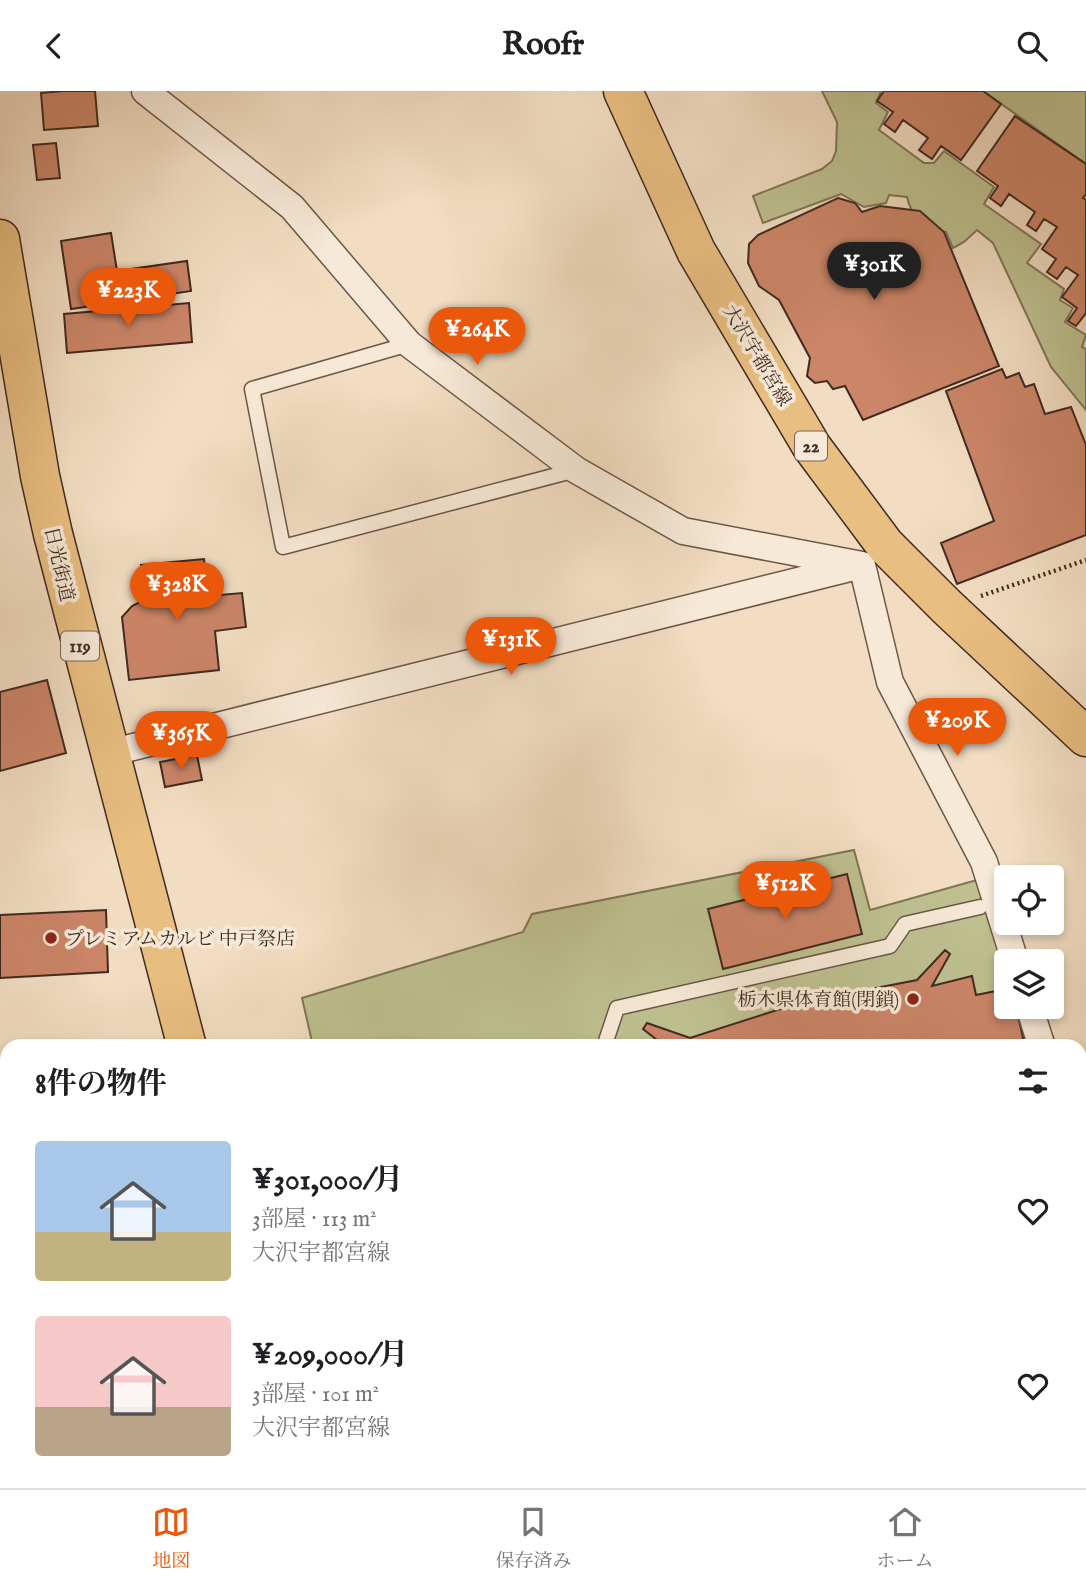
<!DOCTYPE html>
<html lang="ja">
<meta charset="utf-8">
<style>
body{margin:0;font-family:"IM FELL English","Noto Serif JP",serif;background:#f6f6f6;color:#202124;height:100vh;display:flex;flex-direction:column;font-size:26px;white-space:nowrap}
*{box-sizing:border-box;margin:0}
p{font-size:23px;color:#757577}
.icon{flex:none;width:38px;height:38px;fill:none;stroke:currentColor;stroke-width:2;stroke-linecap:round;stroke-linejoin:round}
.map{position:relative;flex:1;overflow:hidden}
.panel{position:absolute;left:0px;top:948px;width:1087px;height:450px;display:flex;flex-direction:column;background:#fff;border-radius:21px 21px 0 0;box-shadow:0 4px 10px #0003}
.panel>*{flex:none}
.buttons{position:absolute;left:994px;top:774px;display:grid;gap:14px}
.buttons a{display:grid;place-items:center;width:70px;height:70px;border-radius:7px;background:#fff;box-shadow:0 4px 10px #0003;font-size:35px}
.price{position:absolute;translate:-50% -60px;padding:0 16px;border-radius:24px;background:#ea580c;color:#fff;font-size:23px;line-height:46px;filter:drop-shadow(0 2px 4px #0008)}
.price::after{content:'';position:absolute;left:50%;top:42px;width:21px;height:16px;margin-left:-10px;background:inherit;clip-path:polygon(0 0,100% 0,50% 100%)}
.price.current{background:#222;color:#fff}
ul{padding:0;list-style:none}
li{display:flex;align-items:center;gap:21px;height:175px;padding:0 35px}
li span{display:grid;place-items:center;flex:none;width:196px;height:140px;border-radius:7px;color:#555}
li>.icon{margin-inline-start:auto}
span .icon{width:84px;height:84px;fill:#fffc;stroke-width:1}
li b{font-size:30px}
h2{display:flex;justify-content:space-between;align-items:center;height:84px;padding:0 35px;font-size:30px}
header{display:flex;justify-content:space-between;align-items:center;height:91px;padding:0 35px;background:#fff;font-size:32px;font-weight:700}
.menu{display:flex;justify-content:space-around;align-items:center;height:98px;border-top:2px solid #e0e0e0;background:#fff;font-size:19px;color:#757577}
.menu a{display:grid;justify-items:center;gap:4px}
.menu .current{color:#ea580c}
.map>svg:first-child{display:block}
.green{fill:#bec090;stroke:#7f7558;stroke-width:2}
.building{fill:#cb8568;stroke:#402a21;stroke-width:2}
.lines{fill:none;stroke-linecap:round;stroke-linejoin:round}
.lane-casing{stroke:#6c5749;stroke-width:17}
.street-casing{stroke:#6c5749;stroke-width:29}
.primary-casing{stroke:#402a21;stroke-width:41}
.highway-casing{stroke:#402a21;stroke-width:41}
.path{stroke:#402a21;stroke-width:4.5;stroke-dasharray:2 3.5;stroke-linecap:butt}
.lane{stroke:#f7e9d7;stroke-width:14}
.street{stroke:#f7e9d7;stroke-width:26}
.primary{stroke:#e9be81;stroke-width:38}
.highway{stroke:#e9be81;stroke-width:38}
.poi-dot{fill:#8f2418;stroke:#f7e9d7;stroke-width:2.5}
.labels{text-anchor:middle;stroke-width:7;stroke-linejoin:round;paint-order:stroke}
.shield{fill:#f7e9d7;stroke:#776358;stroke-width:2}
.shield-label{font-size:18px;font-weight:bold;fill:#402a21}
.street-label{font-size:19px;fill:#402a21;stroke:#f7e9d7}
.poi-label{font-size:19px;fill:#402a21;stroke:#f7e9d7;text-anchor:start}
</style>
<header><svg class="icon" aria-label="back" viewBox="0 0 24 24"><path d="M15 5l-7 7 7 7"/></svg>Roofr<svg class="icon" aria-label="search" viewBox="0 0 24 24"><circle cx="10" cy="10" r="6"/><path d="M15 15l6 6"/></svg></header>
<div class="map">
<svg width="1086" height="1397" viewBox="0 0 1086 1397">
<rect width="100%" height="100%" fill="#f2ddc2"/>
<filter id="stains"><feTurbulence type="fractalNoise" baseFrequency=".00286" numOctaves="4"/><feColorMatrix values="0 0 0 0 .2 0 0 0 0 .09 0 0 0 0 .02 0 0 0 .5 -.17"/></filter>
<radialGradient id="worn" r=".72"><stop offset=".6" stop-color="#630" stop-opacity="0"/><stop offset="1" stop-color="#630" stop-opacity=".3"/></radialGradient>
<path class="green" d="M822,0H881L876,12L888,21L879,39L924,72H934L944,60L994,96L984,113L1041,153L1027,172L1064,198L1060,209L1073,217L1065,231L1086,244L1082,256L1086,258V319L1051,276L993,152L977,139L964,151L953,157L946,141C926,140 911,125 907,106L889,104L886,112L864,116L841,103L763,132L753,105L822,78L832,70L836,60L837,31Z
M983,0H1086V73Z
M854,759L870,819L977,789L1006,881V915H1017L1030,955H313L302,907L523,841L532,823Z
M1080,1094L1086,1108V1249L1080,1250Z
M561,1391H989L991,1397H563Z"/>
<path class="building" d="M63,0H95L98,35L44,39L41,2Z
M884,0H983L1001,13L961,69L941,55L932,68L919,59L928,47L903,29L895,41L884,33L893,21L877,10Z
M1015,25L1086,73V103L1083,107L1086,109V222L1076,235L1068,230L1077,217L1062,206L1078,184L1066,176L1057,188L1047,181L1056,168L1042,158L1057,136L1044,128L1036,140L1027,134L1035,121L1009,103L1001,115L990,107L998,95L977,80Z
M56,52L60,87L37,89L33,54Z
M838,107L855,112L862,121L880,115L920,120L944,141L999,275L863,329L845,295L833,298L827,290L815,292L807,285L810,267L779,209L759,195L748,172L749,153L758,144Z
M111,142L117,180L187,170L191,200L71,218L61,150Z
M189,212L192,251L67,262L64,223Z
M1002,278L1006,287L1019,282L1025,296L1034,293L1045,323L1071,316L1086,354V444L957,493L941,452L994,430L946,300Z
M204,468L208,505L242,502L246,536L215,540L219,579L129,589L122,526L132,515L144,509L141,474Z
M47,589L66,662L0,680V601Z
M197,664L202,689L165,696L160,671Z
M847,783L862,843L723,878L708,818Z
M106,819L108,881L0,887V824Z
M945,859L950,863L932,895L972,885L976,904L1006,898V915H1016L1025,956H666L643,938L647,932L690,947L799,912L917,889Z
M7,1380V1391H89V1397H0V1381Z
M208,1391H263L265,1397H209Z
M445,1391H477L457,1397H447Z
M774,1391H958L960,1397H775Z"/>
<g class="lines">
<g class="lane-casing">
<path id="lane" d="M409,253L252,298L283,456L576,379
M604,956L617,917L890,855L905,833L980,816
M1080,1145L1086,1143
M743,1391L745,1397"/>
</g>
<g class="street-casing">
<path id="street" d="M145,0L292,116L409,253L576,379L683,440L862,474L890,591L984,771L1015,870
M109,662L854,476
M1029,915L1042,956
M0,981H7
M1080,1058L1086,1070
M1080,1260L1086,1258
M0,1348L7,1347
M139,1391V1397
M1053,1391V1393"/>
</g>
<g class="primary-casing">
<path id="primary" d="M623,0L696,160L812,356L885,454L947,516L1086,646"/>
</g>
<g class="highway-casing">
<path id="highway" d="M0,148L40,385L53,443L187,956
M300,1391L301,1397"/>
</g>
<path class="path" d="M981,505L1086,469"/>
<use href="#lane" class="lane"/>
<use href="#street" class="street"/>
<use href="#primary" class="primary"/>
<use href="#highway" class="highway"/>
</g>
<g class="poi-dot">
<circle cx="51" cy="847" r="7"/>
<circle cx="913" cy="908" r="7"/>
</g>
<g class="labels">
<g class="shield">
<rect x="795" y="340.5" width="32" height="29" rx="5"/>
<rect x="61" y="540.5" width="38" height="29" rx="5"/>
</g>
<g class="shield-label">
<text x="811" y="361">22</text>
<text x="80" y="561">119</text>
</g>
<g class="street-label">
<text transform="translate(758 264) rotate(59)" y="7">大沢宇都宮線</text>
<text transform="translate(60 473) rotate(77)" y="7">日光街道</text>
</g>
<g class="poi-label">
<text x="65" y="854">プレミアムカルビ 中戸祭店</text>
<text x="899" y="915" text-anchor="end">栃木県体育館(閉鎖)</text>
</g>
</g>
<rect width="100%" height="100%" filter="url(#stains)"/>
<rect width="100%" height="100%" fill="url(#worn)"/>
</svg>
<div class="buttons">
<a><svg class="icon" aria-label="locate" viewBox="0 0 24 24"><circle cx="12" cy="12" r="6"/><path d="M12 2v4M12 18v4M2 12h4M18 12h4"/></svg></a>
<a><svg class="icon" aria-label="layers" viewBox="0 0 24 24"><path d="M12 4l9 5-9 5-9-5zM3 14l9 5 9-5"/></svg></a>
</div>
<b class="price current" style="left:874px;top:211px">¥301K</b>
<b class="price" style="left:128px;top:237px">¥223K</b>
<b class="price" style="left:477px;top:276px">¥264K</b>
<b class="price" style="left:177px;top:531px">¥328K</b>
<b class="price" style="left:511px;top:586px">¥131K</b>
<b class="price" style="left:957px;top:667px">¥209K</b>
<b class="price" style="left:181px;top:680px">¥365K</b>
<b class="price" style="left:785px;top:830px">¥512K</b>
<section class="panel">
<h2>8件の物件<svg class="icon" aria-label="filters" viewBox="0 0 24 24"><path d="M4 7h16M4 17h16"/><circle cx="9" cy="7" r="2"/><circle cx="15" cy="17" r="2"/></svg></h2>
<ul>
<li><span style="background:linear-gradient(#a9c7e8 65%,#c2b280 0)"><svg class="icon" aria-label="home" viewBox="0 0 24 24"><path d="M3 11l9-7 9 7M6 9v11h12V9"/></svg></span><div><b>¥301,000/月</b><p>3部屋 · 113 m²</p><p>大沢宇都宮線</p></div><svg class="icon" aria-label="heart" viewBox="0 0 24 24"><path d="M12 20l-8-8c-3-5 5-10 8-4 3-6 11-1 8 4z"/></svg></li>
<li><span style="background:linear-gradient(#f6c9c9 65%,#b9a48a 0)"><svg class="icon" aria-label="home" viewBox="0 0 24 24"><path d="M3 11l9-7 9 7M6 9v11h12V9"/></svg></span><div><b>¥209,000/月</b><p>3部屋 · 101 m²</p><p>大沢宇都宮線</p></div><svg class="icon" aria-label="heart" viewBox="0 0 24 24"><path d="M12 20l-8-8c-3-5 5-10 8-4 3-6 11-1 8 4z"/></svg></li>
</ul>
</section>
</div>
<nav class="menu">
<a class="current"><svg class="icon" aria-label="map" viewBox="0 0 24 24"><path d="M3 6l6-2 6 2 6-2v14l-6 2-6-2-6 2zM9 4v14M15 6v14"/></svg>地図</a>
<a><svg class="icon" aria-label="saved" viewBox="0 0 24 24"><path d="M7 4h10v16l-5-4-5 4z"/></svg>保存済み</a>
<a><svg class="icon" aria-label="home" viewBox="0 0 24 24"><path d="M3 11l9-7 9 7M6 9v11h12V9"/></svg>ホーム</a>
</nav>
